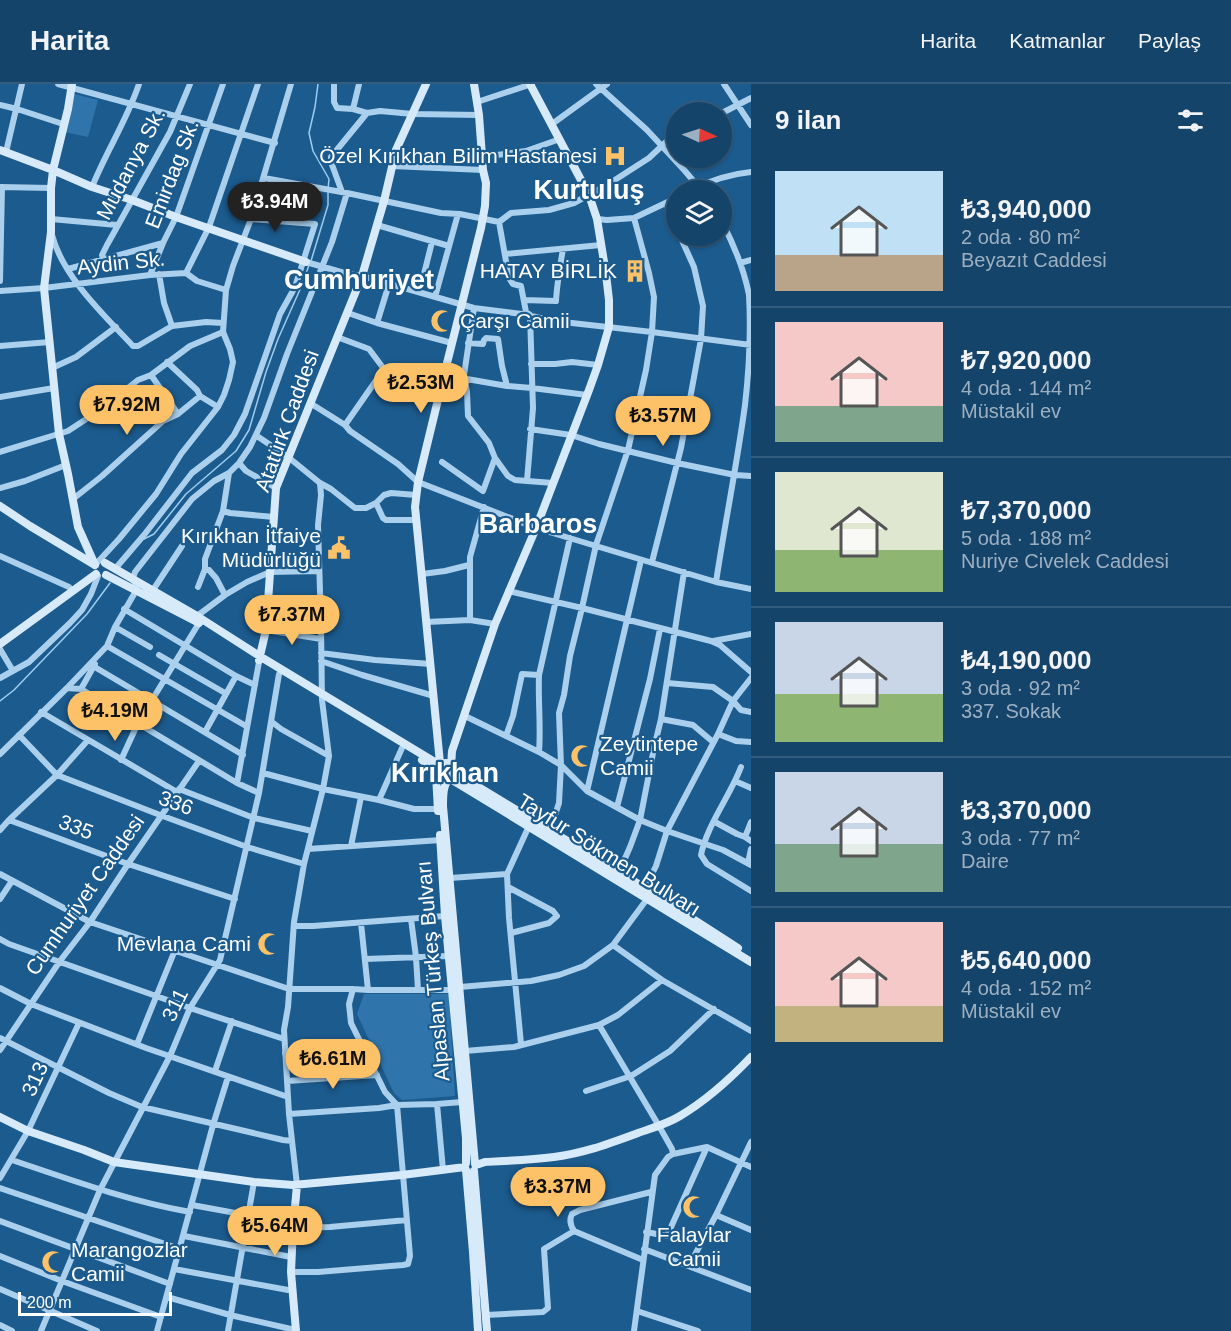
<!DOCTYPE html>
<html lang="tr">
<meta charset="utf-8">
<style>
body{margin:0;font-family:Helvetica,sans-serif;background:#224e72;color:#f1f3f6;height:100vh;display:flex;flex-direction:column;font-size:22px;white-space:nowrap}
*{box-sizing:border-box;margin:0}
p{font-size:20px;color:#9db0c1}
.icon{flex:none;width:33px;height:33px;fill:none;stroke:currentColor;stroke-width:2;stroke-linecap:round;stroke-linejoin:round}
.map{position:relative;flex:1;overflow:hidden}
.drawer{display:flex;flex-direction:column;background:#15446a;width:480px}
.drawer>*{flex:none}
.needle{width:39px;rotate:93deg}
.buttons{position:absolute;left:666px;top:18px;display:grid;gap:12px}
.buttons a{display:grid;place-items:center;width:66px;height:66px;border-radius:50%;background:#15446a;box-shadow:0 2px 4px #0004,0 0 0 2px #345c7e;font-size:30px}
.scale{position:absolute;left:18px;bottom:15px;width:154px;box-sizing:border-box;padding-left:6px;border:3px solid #fff;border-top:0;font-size:16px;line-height:21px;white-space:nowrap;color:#fff;-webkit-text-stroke:4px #1c5b8e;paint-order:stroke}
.price{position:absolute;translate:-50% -51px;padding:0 14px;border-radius:21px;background:#fdc268;color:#111;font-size:20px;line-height:39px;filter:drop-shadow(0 2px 3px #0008)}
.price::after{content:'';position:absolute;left:50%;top:36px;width:18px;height:14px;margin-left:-9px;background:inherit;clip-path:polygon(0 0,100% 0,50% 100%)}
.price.current{background:#222;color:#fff}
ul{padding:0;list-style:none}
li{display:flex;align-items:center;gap:18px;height:150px;padding:0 24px}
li+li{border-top:2px solid #345c7e}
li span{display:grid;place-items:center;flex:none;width:168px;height:120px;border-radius:0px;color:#555}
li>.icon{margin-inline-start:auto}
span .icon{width:72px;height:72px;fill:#fffc;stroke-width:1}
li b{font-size:26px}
h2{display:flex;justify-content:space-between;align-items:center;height:72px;padding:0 24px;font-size:26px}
header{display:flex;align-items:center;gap:36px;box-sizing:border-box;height:84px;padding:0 30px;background:#15446a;border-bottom:2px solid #345c7e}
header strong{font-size:28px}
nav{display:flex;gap:33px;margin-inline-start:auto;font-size:21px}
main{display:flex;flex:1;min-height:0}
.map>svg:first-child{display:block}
.green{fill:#2f75ac}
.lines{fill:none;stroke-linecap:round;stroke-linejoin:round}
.stream{stroke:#9dcdef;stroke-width:1.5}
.street{stroke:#aad0ed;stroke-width:6}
.secondary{stroke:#d7eafa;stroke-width:8}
.labels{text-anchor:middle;stroke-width:4.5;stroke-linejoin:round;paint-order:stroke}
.poi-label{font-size:21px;fill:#fff;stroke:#1c5b8e;text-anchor:end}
.street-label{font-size:21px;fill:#fff;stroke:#1c5b8e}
.district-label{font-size:27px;font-weight:bold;fill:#fff;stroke:#1c5b8e}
</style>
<header>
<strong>Harita</strong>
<nav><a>Harita</a><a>Katmanlar</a><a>Paylaş</a></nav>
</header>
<main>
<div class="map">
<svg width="751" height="1247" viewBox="0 0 751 1247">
<rect width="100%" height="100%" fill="#1c5b8e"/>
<path class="green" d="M74,10L98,16L88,53L65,48Z
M364,910H449L455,1012L402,1016L394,1009L357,930Z"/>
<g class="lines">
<path class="stream" d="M318,0L315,23L309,49L313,67L329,95L328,105
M311,177L328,121V109
M144,455L154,450L186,410L236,367L249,346L266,288L278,255L302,201L309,181
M0,617L14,606L87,530L110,499"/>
<path class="street" d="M58,0L275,59
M334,0V18L337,24L353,25L367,29L380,27L413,30L479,31
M596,0L647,46L685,87L701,106
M724,0L751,41
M477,18L532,0
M0,21L17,25L63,40
M353,25L359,0
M722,29L751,14
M552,40L607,0
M6,68L22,0
M482,73L526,67L560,55
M392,82L483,86
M264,94L347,109L441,129L460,130L499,138L511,129L549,126L574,119L607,101L649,74L666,58L676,51
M0,103L51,104
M92,103C106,68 127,36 139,0
M692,106C709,97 731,90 751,88
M342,108L331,78V73L367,29
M666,119L676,143
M51,135L117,141
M597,135L607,136L634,134L676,114
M499,138L509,194L513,200L521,202L526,228L530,231L533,324L527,397L553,399
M377,141L449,162
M52,151C63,193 104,231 133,262H138L172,242L206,238L223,239
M505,170L601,161
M103,176L102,171L107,161L170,48L190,0
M306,178L348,190L362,192L474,224L522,230L554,237L652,248L751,261
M740,179L751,176
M68,185L163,159
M186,189L197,197L226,206
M159,190L164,219L172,242
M150,191L163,159L176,133L223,0
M423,194L432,158
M0,197L2,103
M0,207L44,204L150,191L186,189L209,143L258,0
M435,213L458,130
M524,216L556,217C557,199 560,182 563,165
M474,224L464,291L467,308L468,332L489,359L495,374L508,392L515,396L527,397
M348,229L377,239L452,259
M377,239L389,200
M337,253L369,265L384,285L345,341
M468,259L483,260L484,256L486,254L498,255L502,282L507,302
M0,262L50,258
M167,278L197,306L200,312L218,323
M531,280H555L572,278L598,281
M52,284L76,273L116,243
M384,285C397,303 418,306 439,313
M151,291L178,330
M444,291L507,302L532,304L587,311
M0,313L54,304
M310,319L345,341L350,347L398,380L418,398L536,444L716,498L751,505
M530,345L571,351L599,360L677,379L735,391L751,392
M257,352L288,373L320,399L331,405L355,424H366L376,419L384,411L391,409L416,411
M0,368L68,347L100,326L138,296L151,291L190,262L223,248
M442,378L483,407L495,374
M239,379L246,387L276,404
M0,404L25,397L66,381
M73,415L102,392L163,337L178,330L200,312
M376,419L383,434L386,436H416
M223,427L230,429L274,433
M0,472L69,503
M652,478L681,364L701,255L703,222L694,183L680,152
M95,481L119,455L156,410L181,370L218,323L224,311L229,296L233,278L230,265L223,248L226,206L233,182L251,135L291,0
M115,485L144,451L192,389L222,366L234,351L245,330L280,230L295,203L315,140L251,135
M205,485L209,486L216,494L225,511
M422,490L445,487L469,481
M716,498C725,439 737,380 745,321C749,286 751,247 749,211C744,185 734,161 722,138
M198,503L205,485V475L223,427L229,389
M153,506L182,462
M508,507L582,524L711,557L720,561L751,588
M124,525L236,592L255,601
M470,536V473L484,423
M426,538L470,536L495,540
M115,543L150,563
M266,546L321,555
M713,557L751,550
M105,564L107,562L246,642
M0,565L13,587
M321,569L375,576L431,580
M159,571L225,609
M321,577L362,591L434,612
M93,582L243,671
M0,594L29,578L70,539L82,526L91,510L98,492
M667,599L713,603L733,617L741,626L751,628
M67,604L81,605L237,699L259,709
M81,605L95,580
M41,628L177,708
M465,632L539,668L561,681L587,707L640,736L667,747L723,766L751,781
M661,635L693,641L713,658
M272,638L281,645L329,672
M205,648L236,592
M718,650L736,657L751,658
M19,651L57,691L160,731L247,763L304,780
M506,652L513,632L522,590L539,591
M539,668C541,643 538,617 539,591L570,454
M0,670L67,604L107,562L115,543L137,505L133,494L135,488L192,415L214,397L229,389L239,379L250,363L264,334L287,270L332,158L347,109
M121,676L138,639L199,539L197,532L225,511L247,498L270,488L319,487
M741,683C730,712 707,741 701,771L707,780L751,807
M263,689L323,705L379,716L414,725H438
M735,697L751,704
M237,699L259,578
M179,705L254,734L312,747
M587,707L641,476
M379,716L402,664
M617,723L650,595L660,545
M9,736L128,780L235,815
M715,738L737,750L745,753L751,757
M0,746L9,736L57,691L88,656
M550,746L559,719L561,681L559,629L564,611L570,572L582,524L596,461L628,366L646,286L652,248L654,213L649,189L634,134
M745,753L751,738
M351,762L361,713
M308,765L441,756
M748,779L751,765
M619,788L630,763L640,736L654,664L661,635L684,488
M0,790L90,838L289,905H353L368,906H452L460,903L531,897L559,891L584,882L613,861L647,815
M507,790L509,834L521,960
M450,794L507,790L529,742
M508,803L553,827L557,832L549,839L511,849
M645,804L656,782L667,747L718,650L733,617L751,594
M0,815L12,797
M411,835L416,873L418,906
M361,839L368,906
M294,842H313L445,832
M0,855L9,860L190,924L284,955
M613,861L662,896L751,947
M365,875L449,872
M0,904L31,920L146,964L288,1013
M599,941L659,1042L672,1065L673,1070L668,1073L655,1091L634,1247
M0,954L109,1009L142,1023L283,1056L292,1057
M137,960L175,866
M0,966L60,877L90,838L128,780L199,677
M465,967L514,963L599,941L618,931L662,896
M285,969L347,966L363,963
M215,987L232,937
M287,997L377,991
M586,1007L631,992L670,967L714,925
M437,1020L443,1086
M289,1030L379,1024L397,1021L437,1020L462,1018
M673,1070L707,1063L751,1083
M12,1076C71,1096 129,1117 190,1128
M0,1094L28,1047L79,939
M297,1101L289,1030L284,946L288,923L294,838L304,780L323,705L329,672L322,616L321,541L318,441L321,411L320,399
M0,1104L180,1165
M192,1121L290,1139
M716,1131L751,1146
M0,1137L170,1200
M293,1144L330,1143L407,1136
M646,1148L667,1152L707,1063
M184,1152L291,1173
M644,1165L751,1206
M0,1172L62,1197L161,1233
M643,1176L574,1147C570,1141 569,1136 572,1130L580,1126L651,1108
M689,1182L716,1131L751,1058
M174,1185L288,1206
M291,1188H318L403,1181L408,1180L410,1172L397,1021L385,1008L351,939L349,920L353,905
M0,1205L97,1247
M167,1213L230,1231L291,1245
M637,1227L698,1247
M486,1231L543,1228L548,1224L544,1165L574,1147
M0,1241L12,1247
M41,1247L100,1106L170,972L190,924L220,876L259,709L279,590
M157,1247L213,1041L228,993
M228,1247L254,1098"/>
<path class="secondary" d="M72,0L68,25L53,86L51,104V148L44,204L59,350L68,390L78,443L95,481
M0,66L53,86L92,103L132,116L176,133L306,178
M0,422L30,442L95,481
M105,479L197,532L261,573L438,680L446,679L451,683L452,689C443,702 443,707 443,722L475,1080
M106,491L199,539
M0,560L96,490
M259,576L266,546L276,404L362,192L384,117L396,66L426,0
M422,676L435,686L438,693L442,695H447
M440,679L415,423L418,398L444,291L481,144L485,122L486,99L483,86L479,31L474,0
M451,683L452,667L495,540L536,444L589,306L598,281L609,243V216L606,190L597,135L589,111L530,0
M452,687L645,804L738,864
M436,691L438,727
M449,694L751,878
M440,751L445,832L466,1054V1079
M0,1033L28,1047L84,1066L114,1078L254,1098L293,1101L402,1091L465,1083
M476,1081L485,1078C507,1077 531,1076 554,1073C585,1069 608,1060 638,1049C652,1044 667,1040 680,1032C707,1016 730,995 751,973
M466,1086L473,1168L478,1247
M474,1087L487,1247
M296,1247L291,1188L293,1144L297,1101"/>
</g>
<defs>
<g id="hospital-bare" transform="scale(1.8)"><path d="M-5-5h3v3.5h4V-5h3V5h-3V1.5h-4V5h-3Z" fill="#fdc268" stroke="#1c5b8e" stroke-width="2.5" paint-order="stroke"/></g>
<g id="building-bare" transform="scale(1.8)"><path d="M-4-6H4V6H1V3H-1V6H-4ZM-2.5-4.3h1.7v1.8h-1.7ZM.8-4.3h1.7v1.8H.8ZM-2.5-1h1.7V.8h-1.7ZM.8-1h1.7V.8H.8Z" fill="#fdc268" stroke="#1c5b8e" stroke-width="2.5" paint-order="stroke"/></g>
<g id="mosque-bare" transform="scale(1.8)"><path d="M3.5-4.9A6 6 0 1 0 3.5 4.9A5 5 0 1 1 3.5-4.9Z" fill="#fdc268" stroke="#1c5b8e" stroke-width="2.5" paint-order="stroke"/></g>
<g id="civic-bare" transform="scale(1.8)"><path d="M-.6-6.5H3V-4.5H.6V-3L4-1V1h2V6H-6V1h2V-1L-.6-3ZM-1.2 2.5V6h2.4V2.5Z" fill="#fdc268" stroke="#1c5b8e" stroke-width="2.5" paint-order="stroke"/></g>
</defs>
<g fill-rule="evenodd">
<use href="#hospital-bare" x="615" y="72"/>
<use href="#building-bare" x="635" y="187"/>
<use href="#mosque-bare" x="442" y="237"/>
<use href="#civic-bare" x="339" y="464"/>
<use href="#mosque-bare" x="582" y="672"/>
<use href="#mosque-bare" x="269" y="860"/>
<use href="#mosque-bare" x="694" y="1123"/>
<use href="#mosque-bare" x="53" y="1178"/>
</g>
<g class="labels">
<g class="poi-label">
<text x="597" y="79">Özel Kırıkhan Bilim Hastanesi</text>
<text x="617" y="194">HATAY BİRLİK</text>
<text x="460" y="244" text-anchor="start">Çarşı Camii</text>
<text x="321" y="459">Kırıkhan İtfaiye<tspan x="321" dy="24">Müdürlüğü</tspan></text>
<text x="600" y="667" text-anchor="start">Zeytintepe<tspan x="600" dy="24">Camii</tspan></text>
<text x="251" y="867">Mevlana Cami</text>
<text x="694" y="1158" text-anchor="middle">Falaylar<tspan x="694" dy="24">Camii</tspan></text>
<text x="71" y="1173" text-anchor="start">Marangozlar<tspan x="71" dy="24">Camii</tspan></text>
</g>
<g class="street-label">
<text transform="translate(131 80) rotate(-62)" y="7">Mudanya Sk.</text>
<text transform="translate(172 90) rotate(-69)" y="7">Emirdag Sk.</text>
<text transform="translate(121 179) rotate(-6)" y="7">Aydin Sk.</text>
<text transform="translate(287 337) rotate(-70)" y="7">Atatürk Caddesi</text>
<text transform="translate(176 719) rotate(20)" y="7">336</text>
<text transform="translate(76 743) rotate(21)" y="7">335</text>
<text transform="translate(609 771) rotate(32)" y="7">Tayfur Sökmen Bulvarı</text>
<text transform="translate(85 811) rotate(-55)" y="7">Cumhuriyet Caddesi</text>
<text transform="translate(433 887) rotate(-95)" y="7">Alpaslan Türkeş Bulvarı</text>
<text transform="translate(175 921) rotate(-64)" y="7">311</text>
<text transform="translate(35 995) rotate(-65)" y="7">313</text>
</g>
<g class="district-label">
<text x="589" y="115">Kurtuluş</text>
<text x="359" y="205">Cumhuriyet</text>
<text x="538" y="449">Barbaros</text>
<text x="445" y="698">Kırıkhan</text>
</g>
</g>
</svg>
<div class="buttons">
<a><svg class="needle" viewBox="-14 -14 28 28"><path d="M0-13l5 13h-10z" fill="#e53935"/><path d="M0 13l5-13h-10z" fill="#9db0c1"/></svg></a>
<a><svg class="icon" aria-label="layers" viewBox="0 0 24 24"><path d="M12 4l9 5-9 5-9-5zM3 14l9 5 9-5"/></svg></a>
</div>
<div class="scale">200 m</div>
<b class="price current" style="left:275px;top:149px">₺3.94M</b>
<b class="price" style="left:421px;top:330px">₺2.53M</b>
<b class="price" style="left:127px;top:352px">₺7.92M</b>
<b class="price" style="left:663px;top:363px">₺3.57M</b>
<b class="price" style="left:292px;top:562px">₺7.37M</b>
<b class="price" style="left:115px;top:658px">₺4.19M</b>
<b class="price" style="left:333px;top:1006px">₺6.61M</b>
<b class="price" style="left:558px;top:1134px">₺3.37M</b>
<b class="price" style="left:275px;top:1173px">₺5.64M</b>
</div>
<section class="drawer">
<h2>9 ilan<svg class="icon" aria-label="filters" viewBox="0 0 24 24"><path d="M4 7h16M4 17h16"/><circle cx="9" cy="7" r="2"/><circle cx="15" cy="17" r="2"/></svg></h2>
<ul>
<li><span style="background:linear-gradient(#bfe0f5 70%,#b9a48a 0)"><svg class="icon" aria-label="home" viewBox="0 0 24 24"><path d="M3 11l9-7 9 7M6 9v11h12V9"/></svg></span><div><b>₺3,940,000</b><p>2 oda · 80 m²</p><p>Beyazıt Caddesi</p></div></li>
<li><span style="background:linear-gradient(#f6c9c9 70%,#7fa58c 0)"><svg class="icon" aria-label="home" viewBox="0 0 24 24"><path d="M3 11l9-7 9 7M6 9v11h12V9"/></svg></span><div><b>₺7,920,000</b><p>4 oda · 144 m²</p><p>Müstakil ev</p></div></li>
<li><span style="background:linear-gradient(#dfe7d0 65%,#8fb573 0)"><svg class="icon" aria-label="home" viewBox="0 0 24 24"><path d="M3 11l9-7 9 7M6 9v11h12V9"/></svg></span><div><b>₺7,370,000</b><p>5 oda · 188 m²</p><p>Nuriye Civelek Caddesi</p></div></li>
<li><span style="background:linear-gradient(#c9d6e8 60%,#8fb573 0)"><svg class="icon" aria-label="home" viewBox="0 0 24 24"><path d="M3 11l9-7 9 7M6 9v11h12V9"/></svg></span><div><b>₺4,190,000</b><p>3 oda · 92 m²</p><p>337. Sokak</p></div></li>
<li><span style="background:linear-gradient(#c9d6e8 60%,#7fa58c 0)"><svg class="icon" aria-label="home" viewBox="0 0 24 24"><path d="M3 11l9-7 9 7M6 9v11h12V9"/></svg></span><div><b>₺3,370,000</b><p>3 oda · 77 m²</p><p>Daire</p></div></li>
<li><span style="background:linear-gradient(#f6c9c9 70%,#c2b280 0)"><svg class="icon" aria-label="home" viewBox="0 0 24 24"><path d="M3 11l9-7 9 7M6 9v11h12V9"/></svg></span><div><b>₺5,640,000</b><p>4 oda · 152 m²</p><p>Müstakil ev</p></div></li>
</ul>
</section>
</main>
